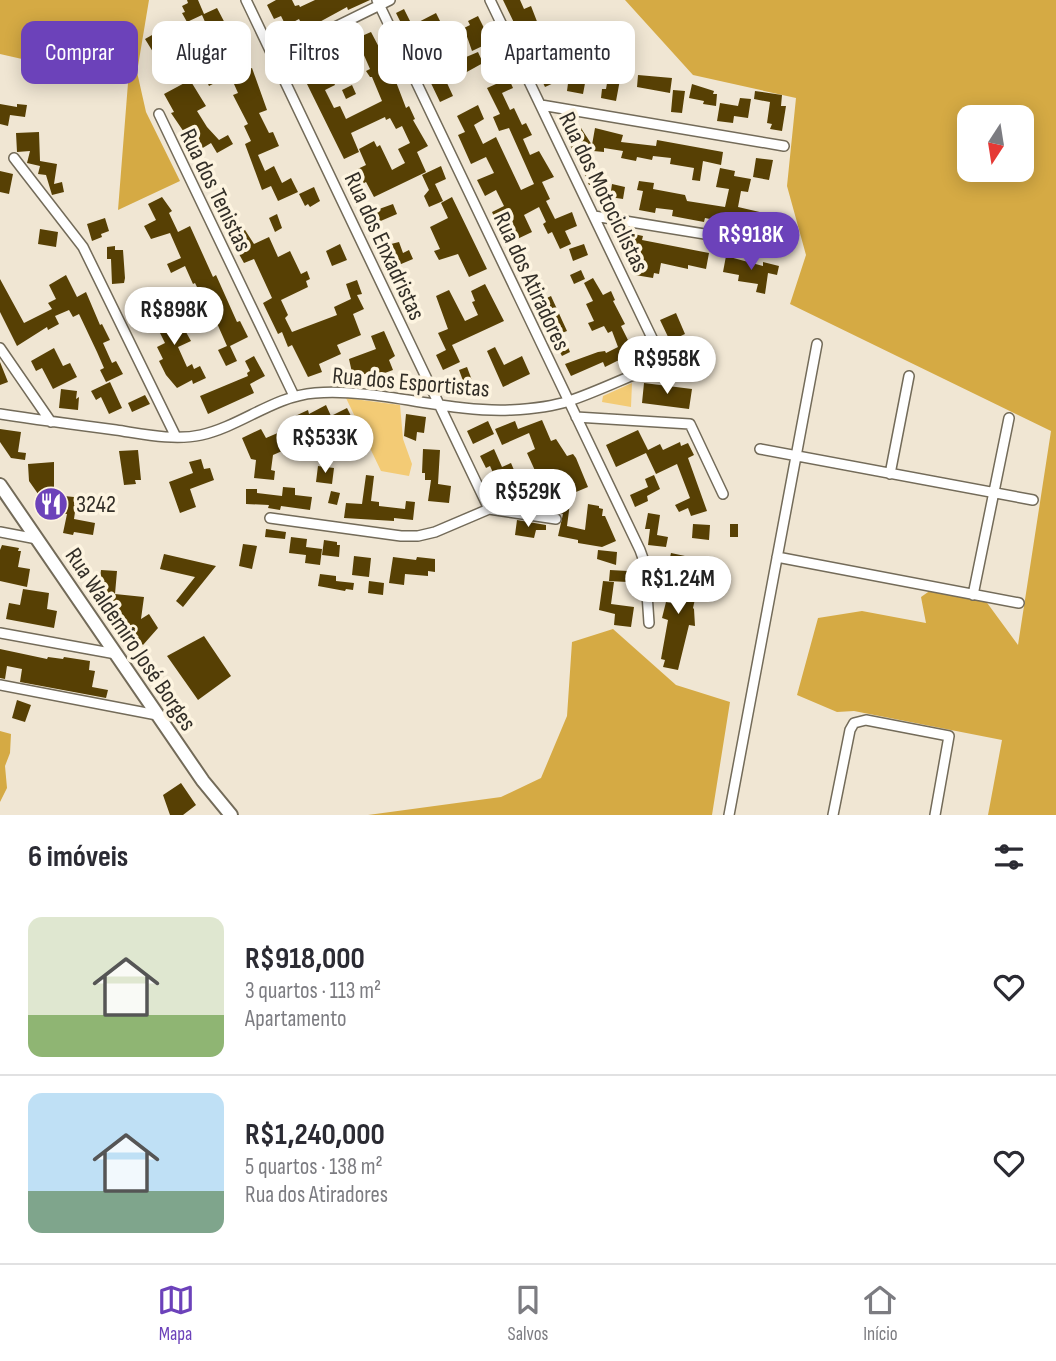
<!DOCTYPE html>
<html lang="pt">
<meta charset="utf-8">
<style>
body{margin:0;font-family:"Sofia Sans Condensed",sans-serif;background:#f2f2f3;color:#2b2b33;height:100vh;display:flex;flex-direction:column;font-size:26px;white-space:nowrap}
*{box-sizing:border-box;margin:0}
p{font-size:23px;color:#7c7c81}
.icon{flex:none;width:38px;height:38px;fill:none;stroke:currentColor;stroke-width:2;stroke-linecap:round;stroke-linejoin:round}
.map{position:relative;height:815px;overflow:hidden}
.details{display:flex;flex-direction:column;background:#fff;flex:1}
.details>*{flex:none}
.top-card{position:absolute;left:21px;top:21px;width:700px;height:63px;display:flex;gap:14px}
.needle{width:46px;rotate:192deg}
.fabs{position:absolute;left:957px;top:105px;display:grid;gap:14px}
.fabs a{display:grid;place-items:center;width:77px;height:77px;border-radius:14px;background:#fff;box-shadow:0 4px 18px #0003;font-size:35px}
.price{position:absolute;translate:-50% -60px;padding:0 16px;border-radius:24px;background:#fff;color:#222;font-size:23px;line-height:46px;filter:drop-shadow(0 2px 4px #0008)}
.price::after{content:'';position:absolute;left:50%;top:42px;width:21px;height:16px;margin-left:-10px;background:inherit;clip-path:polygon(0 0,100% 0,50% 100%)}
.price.on{background:#6c42ba;color:#fff}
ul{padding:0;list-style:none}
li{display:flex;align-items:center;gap:21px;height:175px;padding:0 28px}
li+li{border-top:2px solid #e1e1e2}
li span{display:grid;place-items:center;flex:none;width:196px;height:140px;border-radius:14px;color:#555}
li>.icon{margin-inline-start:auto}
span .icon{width:84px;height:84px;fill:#fffc;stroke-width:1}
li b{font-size:30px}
h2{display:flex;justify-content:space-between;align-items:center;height:84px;padding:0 28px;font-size:30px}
.tag{padding:0 24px;border-radius:14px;background:#fff;box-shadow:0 4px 18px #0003;font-size:24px;line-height:63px}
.tag.on{background:#6c42ba;color:#fff}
.tabs{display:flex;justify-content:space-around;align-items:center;height:98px;border-top:2px solid #e1e1e2;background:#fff;font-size:19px;color:#7c7c81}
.tabs a{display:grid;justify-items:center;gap:4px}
.tabs .on{color:#6c42ba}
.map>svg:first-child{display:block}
.green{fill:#f3cb75}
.forest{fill:#d5aa44;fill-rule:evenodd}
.building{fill:#574004;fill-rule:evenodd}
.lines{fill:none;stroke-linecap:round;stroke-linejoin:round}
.street-casing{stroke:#736b59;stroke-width:12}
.secondary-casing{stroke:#736b59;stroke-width:16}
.street{stroke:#fff;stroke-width:9}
.secondary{stroke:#fff;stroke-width:12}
.labels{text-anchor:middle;stroke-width:7;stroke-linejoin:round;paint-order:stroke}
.street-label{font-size:24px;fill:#322e27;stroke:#fdf4e0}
.poi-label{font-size:24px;fill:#322e27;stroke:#fdf4e0;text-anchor:start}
</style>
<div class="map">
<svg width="1056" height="815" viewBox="0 0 1056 815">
<rect width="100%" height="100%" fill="#f0e6d3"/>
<path class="green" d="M632,383L631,407L602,402L603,396Z
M346,398L400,405L403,439L412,464L409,476L381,471Z"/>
<path class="forest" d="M0,0H149L137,72L146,112L180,181L118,210L128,83L0,54Z
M625,0H1056V815H988L1002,740L854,711L837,712L797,695L818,618L862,611L926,623L921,597L931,590L985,600L1018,645L1051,431L790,304L806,255L787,186L796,98L693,75ZM970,117H1022V170H970Z
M613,629L676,685L730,702L712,815H368L501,797L541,778L567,716L572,642Z
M0,731L11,734L10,753L5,766L7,788L0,802Z"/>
<path class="building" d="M187,0H198L204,14L217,8L239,50L233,53L242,72L252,68L267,110L259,113L269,133L273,132L279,146L258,155L265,171L274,166L282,183L291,178L298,192L278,201L271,186L262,190L245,144L251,141L244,126L248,124L233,95L238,93L230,75L209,86L202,71L222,61L216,46L166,73L145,39L168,26L181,46L206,35L205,33L209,31L202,15L187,22L182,13L185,12L182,6L188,3Z
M276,0H292L295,6L299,5L300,7L315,0H370L348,10L347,7L314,25L312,22L303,27L299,19L286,26L281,16L274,19L267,5Z
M503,0H520L524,9L531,6L543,37L545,36L552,51L558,48L560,52L562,51L567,62L546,72L586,78L583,94L567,91L569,76L545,87Z
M404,9L410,21L402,25L396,13Z
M436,13L444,29L432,34L440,49L451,44L459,60L478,52L483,63L447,83L453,96L440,102L428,77L440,72L428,46L417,51L407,28Z
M478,16L491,42L472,51L464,28L470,25L468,21Z
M371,32L393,74L406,108L409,106L415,119L413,120L428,146L417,152L426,172L374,197L366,182L354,188L347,174L366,165L359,149L374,141L377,147L380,145L392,170L405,163L398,149L410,143L402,126L396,129L390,118L386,120L385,117L351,133L359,152L344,159L306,82L326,73L318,58L342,46L344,49L357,43L355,39ZM363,53L370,69L366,71L370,77H372L382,101L346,119L340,106L334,108L325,90L335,85L331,75L344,69L348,78L355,75L348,61Z
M497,58L500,64L502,63L513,88L502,93L510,110L514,108L522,125L526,123L532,135L523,139L530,155L539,151L554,177L542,182L550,199L546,201L555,219L572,212L577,226L565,231L571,244L560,249L552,232L548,234L543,224L546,222L539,207L524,215L532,232L513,241L503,221L497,223L492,212L504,206L496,190L485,196L477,180L494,173L486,157L471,164L458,135L465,132L457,116L478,105L484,119L474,125L483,144L496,137L521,190L534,184L509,128L499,131L493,117L500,114L487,88L496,84L486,63Z
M610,66L622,69L616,101L601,98L602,89H606Z
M638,75L672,78L670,93L637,87Z
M190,80L206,106L197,111L207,127L219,140L228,135L233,144L217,153L211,143L196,152L191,145L185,149L182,142L188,138L171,113L174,112L164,94Z
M692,84L714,91L713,94H717L716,106L703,104L704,101L689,98Z
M352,85L356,94L346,99L342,90Z
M673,90L685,91L682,113L671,112Z
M755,91L782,95L781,106H786L782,131L770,129L772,124L767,123L770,102L754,99Z
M740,98L751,99L748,118L734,116L733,123L717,121L720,103L738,106Z
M0,104L17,107V104L27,105L25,117L10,115L8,126L0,124Z
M574,127L581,128L592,145L595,128L623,135L621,142L656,146L657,140L723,152L721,165L703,161L700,181L692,180L694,168L670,164L671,158L653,156L652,160L637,157L636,161L621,158L623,151L604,148V152L572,149L570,145Z
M39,132L40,161L57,164L54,184L62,182L64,192L52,195L46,175L38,174L40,166L27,163L30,151L17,152L16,133Z
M756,158L773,160L769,180L753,177Z
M441,166L446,179L435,184L443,201L429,207L424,196L429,190L422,175Z
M596,168L601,180L589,185L584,173Z
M720,168L735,171L734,176L751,179L748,192L741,191L738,207L773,215L771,229L740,222L739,225L705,218L704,222L672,216L673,210L656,208L655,213L639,210L643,191L637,190L639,181L654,183L653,189L685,195L687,201L725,207L729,189L716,187Z
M0,171L13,174L9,194L0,192Z
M612,184L625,187L623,199L610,197Z
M314,187L320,201L310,207L308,204L305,206L299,194Z
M162,197L172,211L169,213L178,232L190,226L213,277L216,275L237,322L240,321L248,337L230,346L237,361L226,366L218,350L227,346L208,303L201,295L195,283L193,284L185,266L171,273L167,264L181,258L170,233L151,239L144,226L156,220L148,204Z
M452,197L487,269L469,277L458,254L439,260L434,251L440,249L430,227L448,218L441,203Z
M393,204L397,214L376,223L375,220L372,221L368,213Z
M277,214L282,228L275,232L269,218Z
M105,218L109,231L101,234L102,237L92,241L87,224Z
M40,229L58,232L56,247L38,244Z
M245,230L254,244L269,237L278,257L290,251L301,274L307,271L310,279L306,281L308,287L281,300L288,315L285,318L292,332L337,315L334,307L351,299L346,284L357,280L362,294L357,295L364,309L353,314L361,335L337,345L341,354L319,364L322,372L308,377L292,345L288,347L282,332L278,334L263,303L272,298L254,259L244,263L230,238Z
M629,233L643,236L642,240L709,253L706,269L688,265V269L661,263L659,274L654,273L653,278L635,275L640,252L626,248Z
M399,242L403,253L409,250L413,259L394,267L391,259L393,258L391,244Z
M340,244L347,260L332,266L326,251Z
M584,244L588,255L573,261L569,249Z
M115,246V250H123L125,278L124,283L112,284L111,259H107V247Z
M726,256L763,266V262L779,266L777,275L768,273L765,294L756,292L758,284L738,281L739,275L723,272Z
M581,270L585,279L574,284L570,275Z
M66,275L77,297L86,292L100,325L102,324L110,340L103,343L112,363L116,361L123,374L106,382L100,370L104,368L97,352L79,314L73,317L69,310L55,316L59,324L48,330L47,327L17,346L0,312V279L24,323L52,309L48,303L56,299L49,285Z
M593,278L603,295L611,291L615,300L613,301L625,324L621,326L628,340L632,339L640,355L625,362L623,358L605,367L603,362L571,376L565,364L598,352L605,351L606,353L618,347L612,331L608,333L604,326L592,331L588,323L594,321L586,304L593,301L584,283Z
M485,284L504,321L452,345L460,362L443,370L436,355L446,350L438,333L448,329L436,296L449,290L465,321L478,315L472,302L475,301L471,291Z
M551,296L567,331L562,333L570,352L562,356L534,304Z
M159,301L162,305L165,304L175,319L178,318L191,341L178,347L187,367L192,364L194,369L200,366L206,378L193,384L192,380L177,388L166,375L159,361L163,359L157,347L165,343L147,307Z
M676,313L685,334L670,341L660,320Z
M384,331L395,356L389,360L393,370L371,378L369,373L353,377L349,359L376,349L371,336Z
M495,347L504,365L522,356L530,374L503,387L487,351Z
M54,348L63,366L70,363L77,377L53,389L42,368L36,371L31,361Z
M254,356L265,376L250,384L254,393L208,414L200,396L248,376L247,373L250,371L245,361Z
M0,362L8,382L0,385Z
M467,367L473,383L465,386L459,370Z
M110,382L122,408L109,414L101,397L96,400L91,391Z
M644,383L692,389L689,409L642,403Z
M61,389L77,391L76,399L79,397L78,410L59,408Z
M145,395L150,404L132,412L128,403Z
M326,405L331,416L347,408L355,424L319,441L326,457L319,460L313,446L293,455L289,448L273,455L271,470L275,471L274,480L254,478L256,460L251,459L242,438L261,429L266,438L280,432L283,438L299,430L293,417L308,410L309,414Z
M406,414L426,417L424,433L417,432L416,441L404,436Z
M542,420L551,441L556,439L567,456L573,454L576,458L588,487L576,492L565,472L542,486L527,453L535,449L529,433L502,445L495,429L515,421L518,429Z
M488,421L494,434L473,444L467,431Z
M0,429L21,432L18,452L26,453L25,460L11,458L0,442Z
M638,430L648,450L660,444L663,450L680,442L681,446L688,443L694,455L688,458L707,511L691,516L688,508L679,512L675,505L690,498L677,464L656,474L646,453L616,467L606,445Z
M423,449L440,450L438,484L451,486L449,503L428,501L431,480H425V473H422Z
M494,449L502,467L511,463L517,477L499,486L490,466L486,468L480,456Z
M138,450L141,480H135L136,484L124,485L119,451Z
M201,459L204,469L210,468L214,480L190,489L196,507L180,513L169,482L193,473L189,462Z
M54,462V495L74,497V505H76L74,519L95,523L93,535L74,532L73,535L63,533L67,514L50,511L29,481L28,464Z
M318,466L334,468L332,484L316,482Z
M366,475L374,476L371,501L379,502V506L405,509L406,501L415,502L413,520L394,518V521L344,518L346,503L362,504Z
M654,475L660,489L647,496L648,501L635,507L630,495L648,487L645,479Z
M283,487L295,488V495L312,497L310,510L281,506L280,510L268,508L269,505L246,504V489H257V493L282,496Z
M331,491L340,493L337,505L328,503Z
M524,494L537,496V499L570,503L567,526L585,530L588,504L599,506V508L603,509L602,516H605L616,541L602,547L578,543V540L558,536L563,514L522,507Z
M648,513L660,515L657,535L668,537L666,547L648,545L650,529H645Z
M517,520L546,525V530H536L534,538L515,535Z
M693,524L710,525L709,540L692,538Z
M730,524H738V537H730Z
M266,529L286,532L285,539L265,537Z
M291,537L307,539L306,547L322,549L320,565L305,563L306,555L289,553Z
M324,540L337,542V545H340L339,557L322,555Z
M243,544L257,546L252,569L239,566Z
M2,545L19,548L18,551H21L18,567L30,569L27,587L0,581V550Z
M598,550L617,552L616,565L597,559Z
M671,553L685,556L681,574L686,575L683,587L697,590L693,608L694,609L695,626L689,625L678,670L663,667L665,660L661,659L668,620L662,618L666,602L676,604L680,587L674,586L677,573L667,571Z
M164,554L216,566L183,607L176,601L195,577L160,569Z
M354,556L371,558L369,577L352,575Z
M393,557L416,560L417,557L435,559V572L428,571V576L405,574L404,585L389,583Z
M101,570L117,571L115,594L144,597L141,619L149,614L158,628L143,645L136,637L131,625L123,630L102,588H99Z
M610,570L628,571L627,582L609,581Z
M320,574L336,576V581L354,583L353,590L346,589L345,591L318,586Z
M369,581L384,583L383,595L368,593Z
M603,581L614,582L611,604L634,607L631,627L614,625L615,614L599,610Z
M23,589L49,593L47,609L57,611L54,628L6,619L9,603L20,605Z
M204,636L231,676L198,700L167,656Z
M0,649L47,659L48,657L63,659L64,657L90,661L89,670L95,671L92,687L108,690L106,698L20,682L22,669L7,666L5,679L0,678Z
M17,700L31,705L25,722L12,718Z
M181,783L196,805L183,815H170L163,795Z"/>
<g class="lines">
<g class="street-casing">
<path id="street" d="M246,0L489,509
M377,0L640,550L645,564L649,623
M490,0L664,363
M274,57L390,0
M541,105L784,146
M159,114L294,396
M14,158L83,247L176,437
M594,216L772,245
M0,348L51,422
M0,414C39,420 77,425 116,430C143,434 174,441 201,435C241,426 274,396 315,393C379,388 446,413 511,410C530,409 551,407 569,401C611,387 650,364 693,355
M576,417L690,424L723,494
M760,449L1033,500
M890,474L909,376
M270,518L401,536H418L435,532L489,509L556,519
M0,532L37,539
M777,557L1019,603
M973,595L1009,418
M0,633L116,654
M0,685L157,715
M729,815L817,344
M833,815L850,730L854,723L866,720L949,736L935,815"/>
</g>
<g class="secondary-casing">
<path id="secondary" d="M0,485L203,781L231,815"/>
</g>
<use href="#street" class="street"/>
<use href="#secondary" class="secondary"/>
</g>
<defs>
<g id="restaurant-disc" transform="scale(1.75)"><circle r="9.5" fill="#6c42ba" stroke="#fdf4e0"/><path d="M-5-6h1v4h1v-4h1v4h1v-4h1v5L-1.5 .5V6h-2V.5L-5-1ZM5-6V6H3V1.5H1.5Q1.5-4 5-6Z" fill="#fff"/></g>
</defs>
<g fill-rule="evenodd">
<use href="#restaurant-disc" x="51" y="504"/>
</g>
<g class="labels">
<g class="street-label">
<text transform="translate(216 190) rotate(64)" y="8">Rua dos Tenistas</text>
<text transform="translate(604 192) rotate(64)" y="8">Rua dos Motociclistas</text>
<text transform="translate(385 246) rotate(65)" y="8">Rua dos Enxadristas</text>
<text transform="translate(532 281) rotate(65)" y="8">Rua dos Atiradores</text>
<text transform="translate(411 382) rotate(5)" y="8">Rua dos Esportistas</text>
<text transform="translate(131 639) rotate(56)" y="8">Rua Waldemiro José Borges</text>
</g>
<g class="poi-label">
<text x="76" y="512">3242</text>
</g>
</g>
</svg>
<div class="fabs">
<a><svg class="needle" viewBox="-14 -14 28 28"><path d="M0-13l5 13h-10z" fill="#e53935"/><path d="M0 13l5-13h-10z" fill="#7c7c81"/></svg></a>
</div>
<b class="price on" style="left:751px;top:272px">R$918K</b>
<b class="price" style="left:174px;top:347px">R$898K</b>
<b class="price" style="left:667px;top:396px">R$958K</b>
<b class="price" style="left:325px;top:475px">R$533K</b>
<b class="price" style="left:528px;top:529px">R$529K</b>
<b class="price" style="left:678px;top:616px">R$1.24M</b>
<div class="top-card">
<a class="tag on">Comprar</a>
<a class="tag">Alugar</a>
<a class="tag">Filtros</a>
<a class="tag">Novo</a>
<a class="tag">Apartamento</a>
</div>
</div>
<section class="details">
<h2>6 imóveis<svg class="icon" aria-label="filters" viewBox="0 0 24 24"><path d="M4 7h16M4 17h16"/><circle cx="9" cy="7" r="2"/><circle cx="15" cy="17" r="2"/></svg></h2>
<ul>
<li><span style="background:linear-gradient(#dfe7d0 70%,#8fb573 0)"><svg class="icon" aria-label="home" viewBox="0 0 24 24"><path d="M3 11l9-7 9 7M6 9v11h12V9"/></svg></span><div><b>R$918,000</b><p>3 quartos · 113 m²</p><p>Apartamento</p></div><svg class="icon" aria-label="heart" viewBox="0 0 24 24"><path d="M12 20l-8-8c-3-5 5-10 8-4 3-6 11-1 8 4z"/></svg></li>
<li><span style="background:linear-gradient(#bfe0f5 70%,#7fa58c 0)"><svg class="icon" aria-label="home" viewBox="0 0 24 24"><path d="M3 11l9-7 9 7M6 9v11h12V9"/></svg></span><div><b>R$1,240,000</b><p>5 quartos · 138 m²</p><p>Rua dos Atiradores</p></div><svg class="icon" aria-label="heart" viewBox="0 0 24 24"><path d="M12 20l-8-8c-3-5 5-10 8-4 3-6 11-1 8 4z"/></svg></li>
</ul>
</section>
<nav class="tabs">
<a class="on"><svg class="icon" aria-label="map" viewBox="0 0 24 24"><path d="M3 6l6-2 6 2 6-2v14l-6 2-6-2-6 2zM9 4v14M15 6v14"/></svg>Mapa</a>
<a><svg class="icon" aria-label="saved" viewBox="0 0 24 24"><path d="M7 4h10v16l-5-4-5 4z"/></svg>Salvos</a>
<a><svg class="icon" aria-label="home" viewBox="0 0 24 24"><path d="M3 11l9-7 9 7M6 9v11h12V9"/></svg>Início</a>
</nav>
